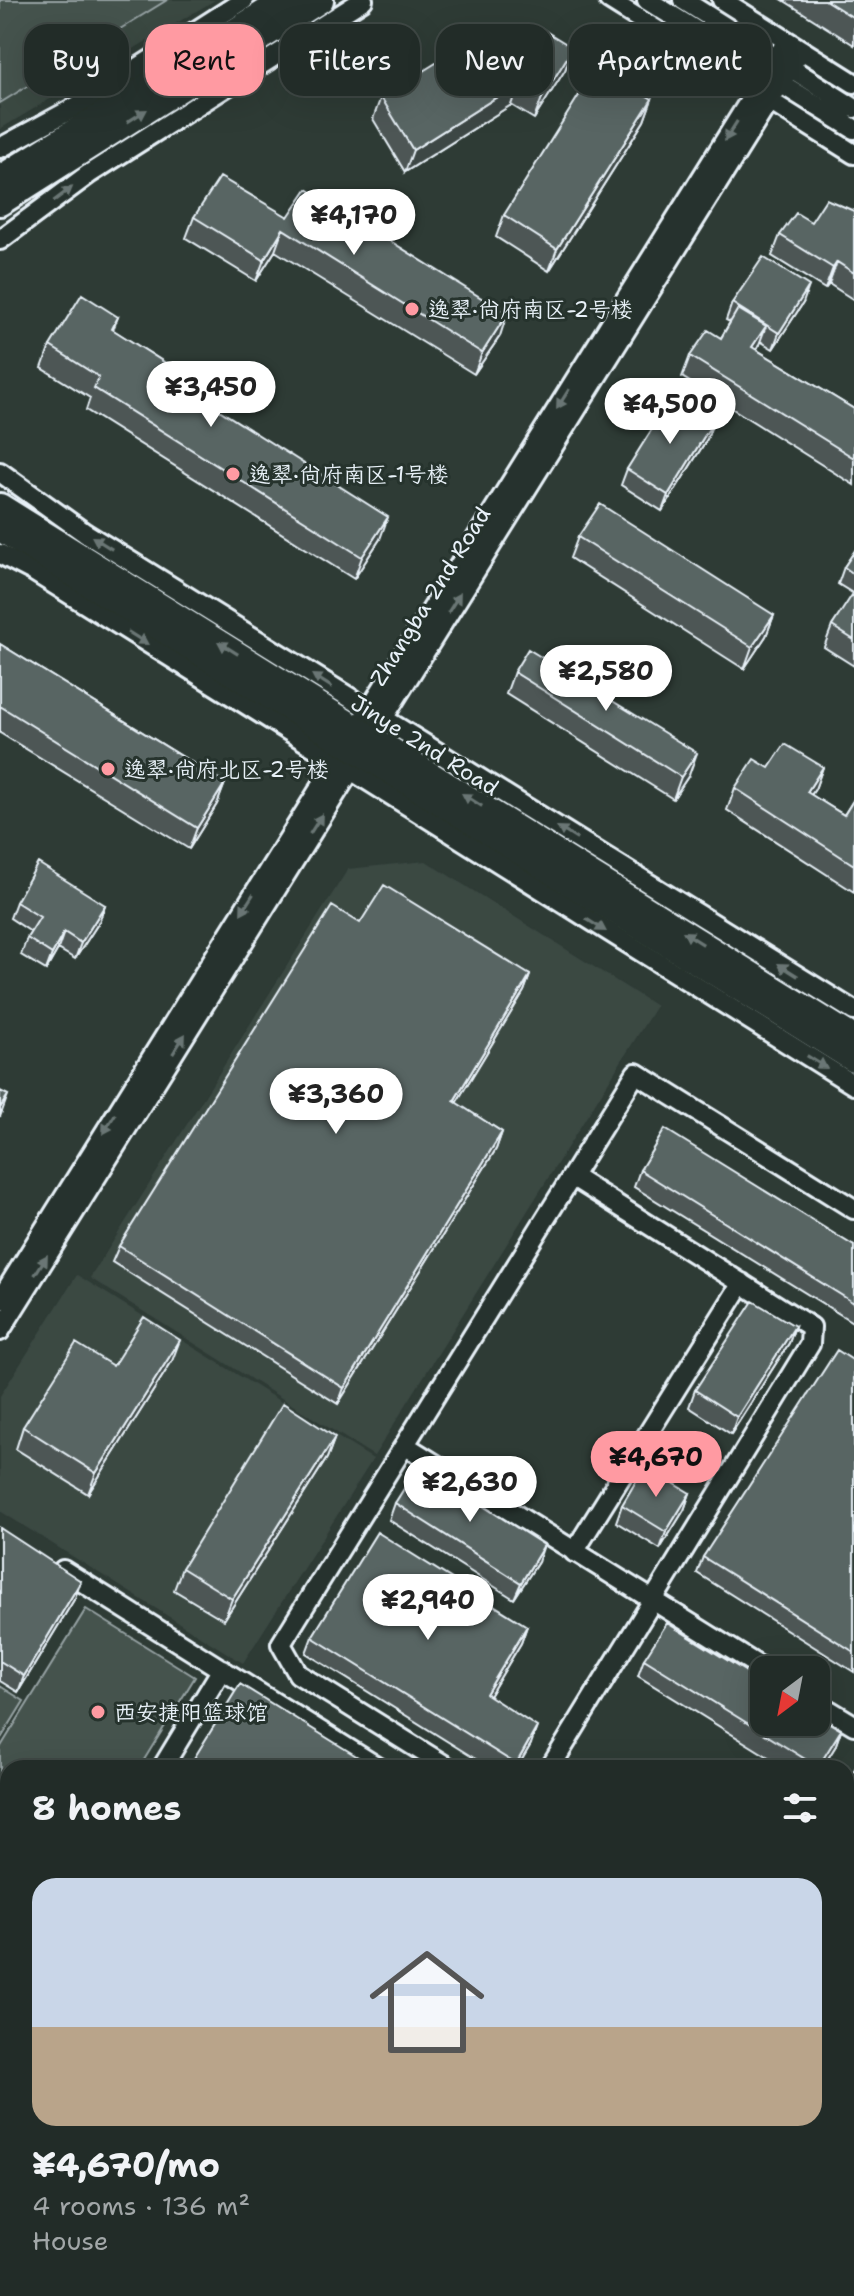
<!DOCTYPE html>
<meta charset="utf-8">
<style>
body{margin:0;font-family:"Shantell Sans","LXGW WenKai TC",sans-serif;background:#2a3430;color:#f1f3f6;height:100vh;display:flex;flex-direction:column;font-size:30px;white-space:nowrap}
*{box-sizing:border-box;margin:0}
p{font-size:26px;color:#a2a7a8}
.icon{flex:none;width:44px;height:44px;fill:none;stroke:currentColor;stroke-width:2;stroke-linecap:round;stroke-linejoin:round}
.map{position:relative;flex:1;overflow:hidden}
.drawer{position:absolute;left:0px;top:1760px;width:854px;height:536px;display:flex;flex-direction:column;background:#222c28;border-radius:24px 24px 0 0;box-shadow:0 8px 32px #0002,0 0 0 2px #3f4845}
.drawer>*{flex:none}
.banner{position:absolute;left:24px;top:24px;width:806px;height:72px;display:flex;gap:16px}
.needle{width:52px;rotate:212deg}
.tools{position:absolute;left:750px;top:1656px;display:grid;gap:16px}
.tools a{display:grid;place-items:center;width:80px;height:80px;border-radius:16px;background:#222c28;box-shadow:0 8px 32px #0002,0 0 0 2px #3f4845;font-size:40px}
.price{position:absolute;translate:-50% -68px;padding:0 18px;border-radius:28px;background:#fff;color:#222;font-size:26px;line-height:52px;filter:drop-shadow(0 2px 4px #0008)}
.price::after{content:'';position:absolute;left:50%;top:48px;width:24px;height:18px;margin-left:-12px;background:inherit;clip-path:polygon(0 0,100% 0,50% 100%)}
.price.active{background:#ff9aa2;color:#111}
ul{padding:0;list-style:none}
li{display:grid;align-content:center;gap:16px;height:424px;padding:0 32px}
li+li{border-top:2px solid #3f4845}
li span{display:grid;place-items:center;height:248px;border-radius:24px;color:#555}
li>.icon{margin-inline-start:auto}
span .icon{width:144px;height:144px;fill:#fffc;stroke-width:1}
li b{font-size:34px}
h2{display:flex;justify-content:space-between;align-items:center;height:96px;padding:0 32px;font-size:34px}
.tag{padding:0 28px;border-radius:24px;background:#222c28;box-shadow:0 8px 32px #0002,0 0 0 2px #3f4845;font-size:28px;line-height:72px}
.tag.active{background:#ff9aa2;color:#111}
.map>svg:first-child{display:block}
.built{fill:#3b4843}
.green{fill:#45524e;stroke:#96a2a3;stroke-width:2}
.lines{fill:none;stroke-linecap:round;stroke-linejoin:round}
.minor-casing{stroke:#e8f1f8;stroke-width:24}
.major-casing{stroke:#e8f1f8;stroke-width:30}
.minor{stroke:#26332d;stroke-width:18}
.major{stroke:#26332d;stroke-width:24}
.wall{fill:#4d5755;stroke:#e8f1f8;stroke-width:2}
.shaded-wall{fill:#3e4745;stroke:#e8f1f8;stroke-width:2}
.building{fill:#596563;stroke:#e8f1f8;stroke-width:2}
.oneway{fill:#6a7674}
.poi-dot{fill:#ff9aa2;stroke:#26332d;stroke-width:3}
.labels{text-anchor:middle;stroke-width:6;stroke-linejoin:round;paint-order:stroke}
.poi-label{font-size:22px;fill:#e8f1f8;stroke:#26332d;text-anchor:start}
.street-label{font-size:22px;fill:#e8f1f8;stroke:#26332d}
</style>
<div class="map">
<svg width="854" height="2296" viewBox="0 0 854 2296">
<rect width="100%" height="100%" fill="#2e3b35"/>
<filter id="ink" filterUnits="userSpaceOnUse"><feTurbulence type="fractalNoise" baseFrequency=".0125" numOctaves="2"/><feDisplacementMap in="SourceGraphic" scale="16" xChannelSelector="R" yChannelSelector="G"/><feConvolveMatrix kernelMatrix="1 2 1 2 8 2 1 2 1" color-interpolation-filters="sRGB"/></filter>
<g filter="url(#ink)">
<path class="built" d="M0,0H215L0,129Z
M426,861L656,1006L374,1456L90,1278L348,869Z
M77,1275L373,1459L243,1663L0,1511V1396Z"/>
<path class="green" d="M0,0H167L0,103Z
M86,1609L195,1677L139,1768H8V1842L0,1837V1748Z
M0,1686L24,1701L0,1740Z"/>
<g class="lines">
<g class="minor-casing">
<path id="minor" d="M609,0L854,154
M647,0L854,129
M683,0L854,108
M722,0L854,83
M0,148L83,103L244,0
M0,240L89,174L363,0
M0,472L85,533L854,1011
M0,554L33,571L854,1085
M0,1300L787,41
M0,1331L801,50
M406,1446L765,1670
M574,1552L742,1283
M63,1570L379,1768
M816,1702L854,1725
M162,1768L222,1669
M449,1768L298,1674L281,1644L636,1073L854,1209
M550,1768L810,1344L811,1327L573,1177
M0,1863L8,1868
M0,1917L8,1922
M846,1928L854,1915
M846,2039L854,2026
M846,2072L854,2059
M686,2296L691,2288
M707,2296L712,2288"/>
</g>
<g class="major-casing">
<path id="major" d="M0,178L284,0
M0,203L321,0
M0,506L854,1038
M0,529L854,1060"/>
</g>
<use href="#minor" class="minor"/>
<use href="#major" class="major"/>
</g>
<path class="wall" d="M783,0H854V45Z
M573,48L565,70L534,119L511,105L405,172L373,119L381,97Z
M652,99L644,121L549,271L496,237L504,215Z
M854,211V300L829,284L825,289L772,256L780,235L811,222Z
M194,217H288L500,336L474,374L275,251L256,281L186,238Z
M732,303H803L773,349L760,341L757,350L854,409V485L682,377L690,356L721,338L730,322L726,320Z
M118,317L113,330L170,366L166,376L380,539L354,579L86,410L90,398L42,368L50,346Z
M713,422L707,439L662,511L621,485L627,469Z
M578,537L774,615L766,636L744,669L570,558Z
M854,552V594L838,584L844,567Z
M854,597V666L824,647L832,626Z
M0,644L225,783L217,804L189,849L0,733Z
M514,672L689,775L673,799L506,694Z
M823,767L815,789L811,795L844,815L854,799V892L727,810L735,788L769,768Z
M16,902L105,905L99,922L75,959L58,949L46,970L21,955L27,938L31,932L10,918Z
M360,923L530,975L524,991L456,1103L502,1132L496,1149L338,1404L112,1262L119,1246Z
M640,1170L854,1246V1323L634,1187Z
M795,1326L789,1343L731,1434L689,1407L695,1390Z
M172,1361L88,1494L16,1449L23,1427L113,1366Z
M854,1361V1672L697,1573L703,1557Z
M335,1437L327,1458L224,1620L174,1590L182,1568Z
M690,1493L684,1510L660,1549L616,1522L622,1505Z
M395,1503L538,1562L514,1599L389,1520Z
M0,1528L75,1598L18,1692L0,1681Z
M527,1626L521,1643L489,1696L531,1744L517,1768H490L306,1653L312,1637Z
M644,1659L841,1730L835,1747L822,1768H786L638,1676Z
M0,1928L8,1933V2288H113L108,2296H5L0,2293Z"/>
<path class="shaded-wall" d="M573,48L565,70L534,119L542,98Z
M519,83L511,105L405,172L413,150Z
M652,99L644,121L549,271L557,249Z
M283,229L275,251L256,281L264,260Z
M837,262L829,284L825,289L833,268Z
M809,286L803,303L773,349L779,333Z
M507,314L500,336L474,374L482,353Z
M766,326L758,347L744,369L752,347Z
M713,422L707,439L662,511L668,495Z
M388,517L380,539L354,579L362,557Z
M774,615L766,636L744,669L752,647Z
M697,753L689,775L673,799L681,777Z
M823,767L815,789L799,813L807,792Z
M225,783L217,804L189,849L197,828Z
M105,905L99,922L75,959L81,943Z
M64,932L58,949L46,970L52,954Z
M530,975L524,991L447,1118L454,1101Z
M8,1095L0,1117V1108Z
M502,1132L496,1149L338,1404L344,1388Z
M795,1326L789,1343L731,1434L737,1417Z
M180,1340L172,1361L88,1494L96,1473Z
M335,1437L327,1458L224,1620L232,1599Z
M690,1493L684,1510L660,1549L666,1532Z
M544,1545L538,1562L514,1599L521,1583Z
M81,1581L75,1598L18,1692L24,1676Z
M527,1626L521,1643L480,1711L486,1694Z
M537,1727L531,1744L517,1768H514Z
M841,1730L835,1747L822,1768H817Z
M854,1845V1852L846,1865V1858Z
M109,2288H113L108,2296H104Z"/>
<path class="building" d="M825,0H854V18Z
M491,29H542L573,48L542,98L519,83L413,150L381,97Z
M598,65L652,99L557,249L504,215Z
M220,177L288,217L307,189L507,314L482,353L283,229L264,260L194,217Z
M826,199L854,211V273L837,262L833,268L780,235L796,213L811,222Z
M763,257L809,286L779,333L732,303Z
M82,294L118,317L112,329L170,366L164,375L388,517L362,557L94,388L99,377L50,346Z
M738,309L766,326L752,347L854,409V458L690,356L708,330L721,338Z
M672,397L713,422L668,495L627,469Z
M600,504L774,615L752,647L578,537Z
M854,552V574L844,567Z
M852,595L854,597V640L832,626Z
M0,644L225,783L197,828L0,706Z
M528,649L697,753L681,777L514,672Z
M785,744L823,767L807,792L844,815L854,799V865L735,788L754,759L769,768Z
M38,863L105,905L81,943L64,932L52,954L27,938L40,917L16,902Z
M384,885L530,975L454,1101L502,1132L344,1388L119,1246L332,906L360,923Z
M0,1091L8,1095L0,1108Z
M665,1129L854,1246V1303L640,1170Z
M753,1301L795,1326L737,1417L695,1390Z
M144,1317L180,1340L96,1473L23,1427L76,1343L113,1366Z
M837,1350L854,1361V1652L703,1557Z
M283,1403L335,1437L232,1599L182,1568Z
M419,1465L544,1545L521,1583L395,1503Z
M645,1466L690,1493L666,1532L622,1505Z
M0,1528L81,1581L24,1676L0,1661Z
M377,1532L527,1626L486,1694L537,1727L516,1764L312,1637Z
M667,1623L764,1683V1722H816V1715L841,1730L818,1767L644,1659Z
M240,1684L358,1757L352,1768H188Z
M854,1770V1845L846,1858V1783Z
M0,1928L8,1933V2278L0,2273Z
M854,2118V2296H742L747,2288H846V2131Z
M24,2288H109L104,2296H37Z
M163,2288H333L346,2296H158Z"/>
<defs><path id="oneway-solid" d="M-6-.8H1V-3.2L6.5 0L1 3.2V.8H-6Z" transform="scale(2)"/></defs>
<g class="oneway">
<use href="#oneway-solid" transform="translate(137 116) rotate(-32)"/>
<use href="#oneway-solid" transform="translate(731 131) rotate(122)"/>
<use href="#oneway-solid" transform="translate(63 194) rotate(-37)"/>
<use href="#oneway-solid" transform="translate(563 399) rotate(122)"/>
<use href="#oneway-solid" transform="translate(102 543) rotate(-148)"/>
<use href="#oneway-solid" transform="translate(454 603) rotate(-58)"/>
<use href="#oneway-solid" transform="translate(138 638) rotate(32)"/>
<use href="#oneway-solid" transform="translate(228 648) rotate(-148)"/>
<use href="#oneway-solid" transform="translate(322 681) rotate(-148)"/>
<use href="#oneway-solid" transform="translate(472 800) rotate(-148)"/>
<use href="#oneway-solid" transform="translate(316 824) rotate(-58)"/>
<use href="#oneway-solid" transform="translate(567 833) rotate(-148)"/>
<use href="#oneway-solid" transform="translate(247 904) rotate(122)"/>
<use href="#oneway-solid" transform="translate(596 925) rotate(32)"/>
<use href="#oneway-solid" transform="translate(693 938) rotate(-148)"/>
<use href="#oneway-solid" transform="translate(788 970) rotate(-148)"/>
<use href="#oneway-solid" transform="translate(179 1044) rotate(-58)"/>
<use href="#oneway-solid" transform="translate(817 1062) rotate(32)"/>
<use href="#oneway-solid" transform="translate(109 1124) rotate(122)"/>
<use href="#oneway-solid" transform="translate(41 1265) rotate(-58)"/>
</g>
</g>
<g class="poi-dot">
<circle cx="412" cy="309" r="8"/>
<circle cx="233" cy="474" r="8"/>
<circle cx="108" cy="769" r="8"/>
<circle cx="98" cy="1712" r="8"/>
</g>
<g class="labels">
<g class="poi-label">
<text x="428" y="317">逸翠·尚府南区-2号楼</text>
<text x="249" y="482">逸翠·尚府南区-1号楼</text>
<text x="124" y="777">逸翠·尚府北区-2号楼</text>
<text x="114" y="1720">西安捷阳篮球馆</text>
</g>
<g class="street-label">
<text transform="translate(430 596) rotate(-58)" y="8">Zhangba 2nd Road</text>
<text transform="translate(425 745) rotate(32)" y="8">Jinye 2nd Road</text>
</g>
</g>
</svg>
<div class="tools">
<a><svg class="needle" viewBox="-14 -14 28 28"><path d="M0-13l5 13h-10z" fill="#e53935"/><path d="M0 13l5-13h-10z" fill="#a2a7a8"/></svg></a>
</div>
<b class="price" style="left:354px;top:257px">¥4,170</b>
<b class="price" style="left:211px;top:429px">¥3,450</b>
<b class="price" style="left:670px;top:446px">¥4,500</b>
<b class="price" style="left:606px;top:713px">¥2,580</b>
<b class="price" style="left:336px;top:1136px">¥3,360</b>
<b class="price active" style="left:656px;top:1499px">¥4,670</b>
<b class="price" style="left:470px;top:1524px">¥2,630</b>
<b class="price" style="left:428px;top:1642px">¥2,940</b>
<div class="banner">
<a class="tag">Buy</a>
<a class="tag active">Rent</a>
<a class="tag">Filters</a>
<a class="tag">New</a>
<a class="tag">Apartment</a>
</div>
<section class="drawer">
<h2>8 homes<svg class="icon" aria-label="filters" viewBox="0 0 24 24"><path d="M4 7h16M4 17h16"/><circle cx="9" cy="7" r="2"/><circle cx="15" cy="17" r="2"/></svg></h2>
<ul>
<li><span style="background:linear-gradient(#c9d6e8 60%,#b9a48a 0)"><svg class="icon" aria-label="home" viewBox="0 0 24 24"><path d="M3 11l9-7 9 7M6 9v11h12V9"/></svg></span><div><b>¥4,670/mo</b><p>4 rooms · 136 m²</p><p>House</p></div></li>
</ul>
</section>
</div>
